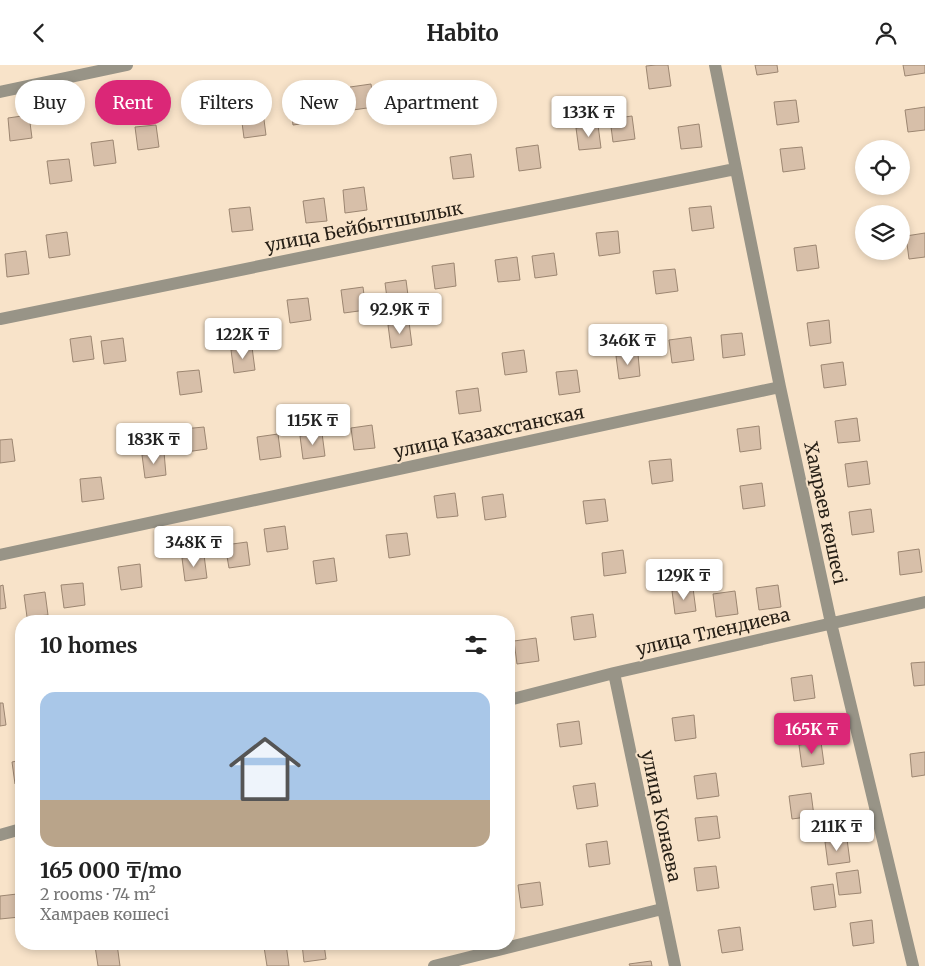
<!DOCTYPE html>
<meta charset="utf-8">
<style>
body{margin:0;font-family:Merriweather,serif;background:#f2f2f2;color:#222;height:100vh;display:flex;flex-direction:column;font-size:19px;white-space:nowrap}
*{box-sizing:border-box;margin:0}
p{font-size:16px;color:#767676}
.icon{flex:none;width:28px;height:28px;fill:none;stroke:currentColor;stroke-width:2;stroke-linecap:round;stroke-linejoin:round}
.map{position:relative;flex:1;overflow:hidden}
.details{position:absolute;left:15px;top:550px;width:500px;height:335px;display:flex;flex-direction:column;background:#fff;border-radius:20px;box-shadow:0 2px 8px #0003}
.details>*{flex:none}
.top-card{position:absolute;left:15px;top:15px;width:500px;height:45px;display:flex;gap:10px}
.controls{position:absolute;left:855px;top:75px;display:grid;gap:10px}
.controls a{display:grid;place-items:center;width:55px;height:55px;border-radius:50%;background:#fff;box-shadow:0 2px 8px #0003;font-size:25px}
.price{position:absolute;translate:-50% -42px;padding:0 11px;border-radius:5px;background:#fff;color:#222;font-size:16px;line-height:32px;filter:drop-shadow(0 1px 2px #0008)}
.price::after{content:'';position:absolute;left:50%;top:30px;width:15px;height:11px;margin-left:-8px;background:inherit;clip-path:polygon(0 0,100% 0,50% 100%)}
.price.current{background:#db2777;color:#fff}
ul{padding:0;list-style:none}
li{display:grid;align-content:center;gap:10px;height:265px;padding:0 25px}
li+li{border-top:1px solid #e0e0e0}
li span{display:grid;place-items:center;height:155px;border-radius:15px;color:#555}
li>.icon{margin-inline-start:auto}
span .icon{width:90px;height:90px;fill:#fffc;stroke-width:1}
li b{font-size:21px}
h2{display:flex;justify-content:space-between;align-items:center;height:60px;padding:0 25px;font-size:21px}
.tag{padding:0 18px;border-radius:22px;background:#fff;box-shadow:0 2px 8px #0003;font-size:18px;line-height:45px}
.tag.current{background:#db2777;color:#fff}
header{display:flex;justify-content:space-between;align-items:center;height:65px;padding:0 25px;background:#fff;font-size:22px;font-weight:700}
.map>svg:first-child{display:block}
.building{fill:#d7bfa9;stroke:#9c8671}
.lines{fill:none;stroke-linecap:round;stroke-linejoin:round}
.street{stroke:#989487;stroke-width:12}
.labels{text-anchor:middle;stroke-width:4;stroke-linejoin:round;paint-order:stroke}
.street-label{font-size:18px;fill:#251e15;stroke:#f8e3c9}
</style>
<header><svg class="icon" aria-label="back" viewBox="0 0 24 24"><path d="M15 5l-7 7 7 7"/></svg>Habito<svg class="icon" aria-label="person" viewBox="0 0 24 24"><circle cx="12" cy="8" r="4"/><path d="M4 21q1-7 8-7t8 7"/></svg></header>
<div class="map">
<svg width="925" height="901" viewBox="0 0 925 901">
<rect width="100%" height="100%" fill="#f8e3c9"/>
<path class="building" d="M656,0H668L671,21L649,24L646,1Z
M755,0H777L778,7L757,10Z
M903,0H925V8L905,11Z
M371,19L374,42L353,45L350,22Z
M312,35L314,57L293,60L290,37Z
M796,35L799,57L777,60L774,37Z
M925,42V65L908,67L905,45Z
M263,47L266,70L244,73L241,50Z
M29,50L32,73L10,76L8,53Z
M632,51L635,74L613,77L610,54Z
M699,59L702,82L681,84L678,62Z
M156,60L159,82L138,85L135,62Z
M598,60L601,83L579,85L576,63Z
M113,75L116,98L94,101L91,78Z
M538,80L541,103L519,106L516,83Z
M802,82L805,104L783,107L780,84Z
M471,89L474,112L453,114L450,92Z
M69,94L72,116L50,119L47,96Z
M364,122L367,145L345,148L343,125Z
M324,133L327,156L306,158L303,136Z
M711,141L714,163L692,166L689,143Z
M250,142L253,165L232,167L229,144Z
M618,166L620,188L599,191L596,168Z
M67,167L70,190L49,193L46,170Z
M925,168V192L909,194L906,171Z
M816,180L819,203L797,206L794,183Z
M26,186L29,209L7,212L5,189Z
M554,188L557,210L535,213L532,191Z
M517,192L520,215L498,217L495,195Z
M454,198L456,221L435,224L432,201Z
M675,204L678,226L656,229L653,206Z
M406,215L409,238L388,241L385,218Z
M363,222L366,245L344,248L341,225Z
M308,233L311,255L290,258L287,235Z
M829,255L831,278L810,281L807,258Z
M409,257L412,280L391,283L388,260Z
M742,268L745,290L723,293L721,270Z
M91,271L94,294L73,297L70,274Z
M691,272L694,295L672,298L669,275Z
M123,273L126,296L104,299L101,276Z
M252,282L255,305L234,308L231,285Z
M524,285L527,307L505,310L502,288Z
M638,289L640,311L619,314L616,291Z
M843,297L846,320L824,323L821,300Z
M199,305L202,327L180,330L177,307Z
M577,305L580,327L559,330L556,307Z
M478,323L481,346L459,349L456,326Z
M857,353L860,376L838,378L835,356Z
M372,360L375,383L354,385L351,363Z
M759,361L761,384L740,387L737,364Z
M204,362L207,384L186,387L183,364Z
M322,368L325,391L303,394L300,371Z
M278,369L281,392L260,395L257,372Z
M12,374L15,396L0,398V375Z
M164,387L166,410L145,413L142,390Z
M671,394L673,416L652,419L649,396Z
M867,396L870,419L848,422L845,399Z
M101,412L104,434L82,437L80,414Z
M762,418L765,441L743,444L740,421Z
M455,428L458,451L437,453L434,431Z
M503,429L506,452L485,455L482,432Z
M605,434L608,456L586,459L583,436Z
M871,444L874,467L852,470L849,447Z
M285,461L288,484L267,487L264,464Z
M407,468L410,490L389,493L386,470Z
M247,477L250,500L229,503L225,480Z
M919,484L922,507L900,510L898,487Z
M623,485L626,508L604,511L602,488Z
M204,490L207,513L185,516L182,493Z
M334,493L337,516L316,519L313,496Z
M140,499L142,522L121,525L118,502Z
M83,518L85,540L64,543L61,520Z
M3,520L6,543L0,544V521Z
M778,520L781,542L759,545L756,523Z
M693,523L696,546L675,549L672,526Z
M735,526L738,549L716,552L713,529Z
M45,527L48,550L27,552L24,530Z
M593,549L596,572L574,575L571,552Z
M370,552V556H348V555Z
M536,573L539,596L517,599L514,576Z
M925,597V620L914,621L911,598Z
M812,610L815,633L794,636L791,613Z
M0,638H3L6,660L0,661Z
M694,650L696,673L675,676L672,653Z
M579,656L582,679L560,682L557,659Z
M821,677L824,699L802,702L799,680Z
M925,687V710L912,712L910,689Z
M21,695V719H15L12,697Z
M716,708L719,731L697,734L694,711Z
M595,718L598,741L577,744L573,721Z
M811,728L814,751L792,754L789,731Z
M717,751L720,773L698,776L695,753Z
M847,774L850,797L828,800L825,777Z
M607,776L610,799L589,802L586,779Z
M716,801L719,823L697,826L694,803Z
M858,805L861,828L839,830L836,808Z
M540,817L543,840L521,843L518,820Z
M833,819L836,842L814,845L811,822Z
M17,829L20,852L0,854V831Z
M872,855L874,878L853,881L850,858Z
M740,862L743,885L722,888L718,865Z
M117,879L120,901H98L95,881Z
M286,879L289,901H267L264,882Z
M302,879H324L326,894L304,897Z
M651,896L652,901H630L629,899Z"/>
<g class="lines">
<path class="street" d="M715,0L780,322L831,558L913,901
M0,27L127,0
M0,254L735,104
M0,490L780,322
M614,608L675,901
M509,635L614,608L925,537
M0,770L21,764
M434,901L662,844"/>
</g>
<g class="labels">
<g class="street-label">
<text transform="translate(364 162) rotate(-11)" y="6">улица Бейбытшылык</text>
<text transform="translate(489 367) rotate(-12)" y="6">улица Казахстанская</text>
<text transform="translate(825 448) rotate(78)" y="6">Хамраев көшесі</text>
<text transform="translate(713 567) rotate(-13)" y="6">улица Тлендиева</text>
<text transform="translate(661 751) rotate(78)" y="6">улица Конаева</text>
</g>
</g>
</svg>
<div class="controls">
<a><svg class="icon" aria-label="locate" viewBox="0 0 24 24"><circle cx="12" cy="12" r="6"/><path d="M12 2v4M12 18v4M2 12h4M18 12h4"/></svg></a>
<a><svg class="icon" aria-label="layers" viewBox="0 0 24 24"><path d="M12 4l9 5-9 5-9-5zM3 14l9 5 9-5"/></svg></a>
</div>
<b class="price" style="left:589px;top:73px">133K ₸</b>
<b class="price" style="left:400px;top:270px">92.9K ₸</b>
<b class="price" style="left:243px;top:295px">122K ₸</b>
<b class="price" style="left:628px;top:301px">346K ₸</b>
<b class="price" style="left:313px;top:381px">115K ₸</b>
<b class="price" style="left:154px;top:400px">183K ₸</b>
<b class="price" style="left:194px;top:503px">348K ₸</b>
<b class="price" style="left:684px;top:536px">129K ₸</b>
<b class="price current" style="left:812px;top:690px">165K ₸</b>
<b class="price" style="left:837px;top:787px">211K ₸</b>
<div class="top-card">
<a class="tag">Buy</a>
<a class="tag current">Rent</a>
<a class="tag">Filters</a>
<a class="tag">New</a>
<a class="tag">Apartment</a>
</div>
<section class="details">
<h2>10 homes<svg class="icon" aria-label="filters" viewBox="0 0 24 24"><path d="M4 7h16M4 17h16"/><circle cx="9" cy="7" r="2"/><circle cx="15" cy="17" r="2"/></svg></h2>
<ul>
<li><span style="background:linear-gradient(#a9c7e8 70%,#b9a48a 0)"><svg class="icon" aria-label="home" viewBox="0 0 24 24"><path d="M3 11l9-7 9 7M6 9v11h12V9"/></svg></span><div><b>165 000 ₸/mo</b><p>2 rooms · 74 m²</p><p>Хамраев көшесі</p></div></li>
</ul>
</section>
</div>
